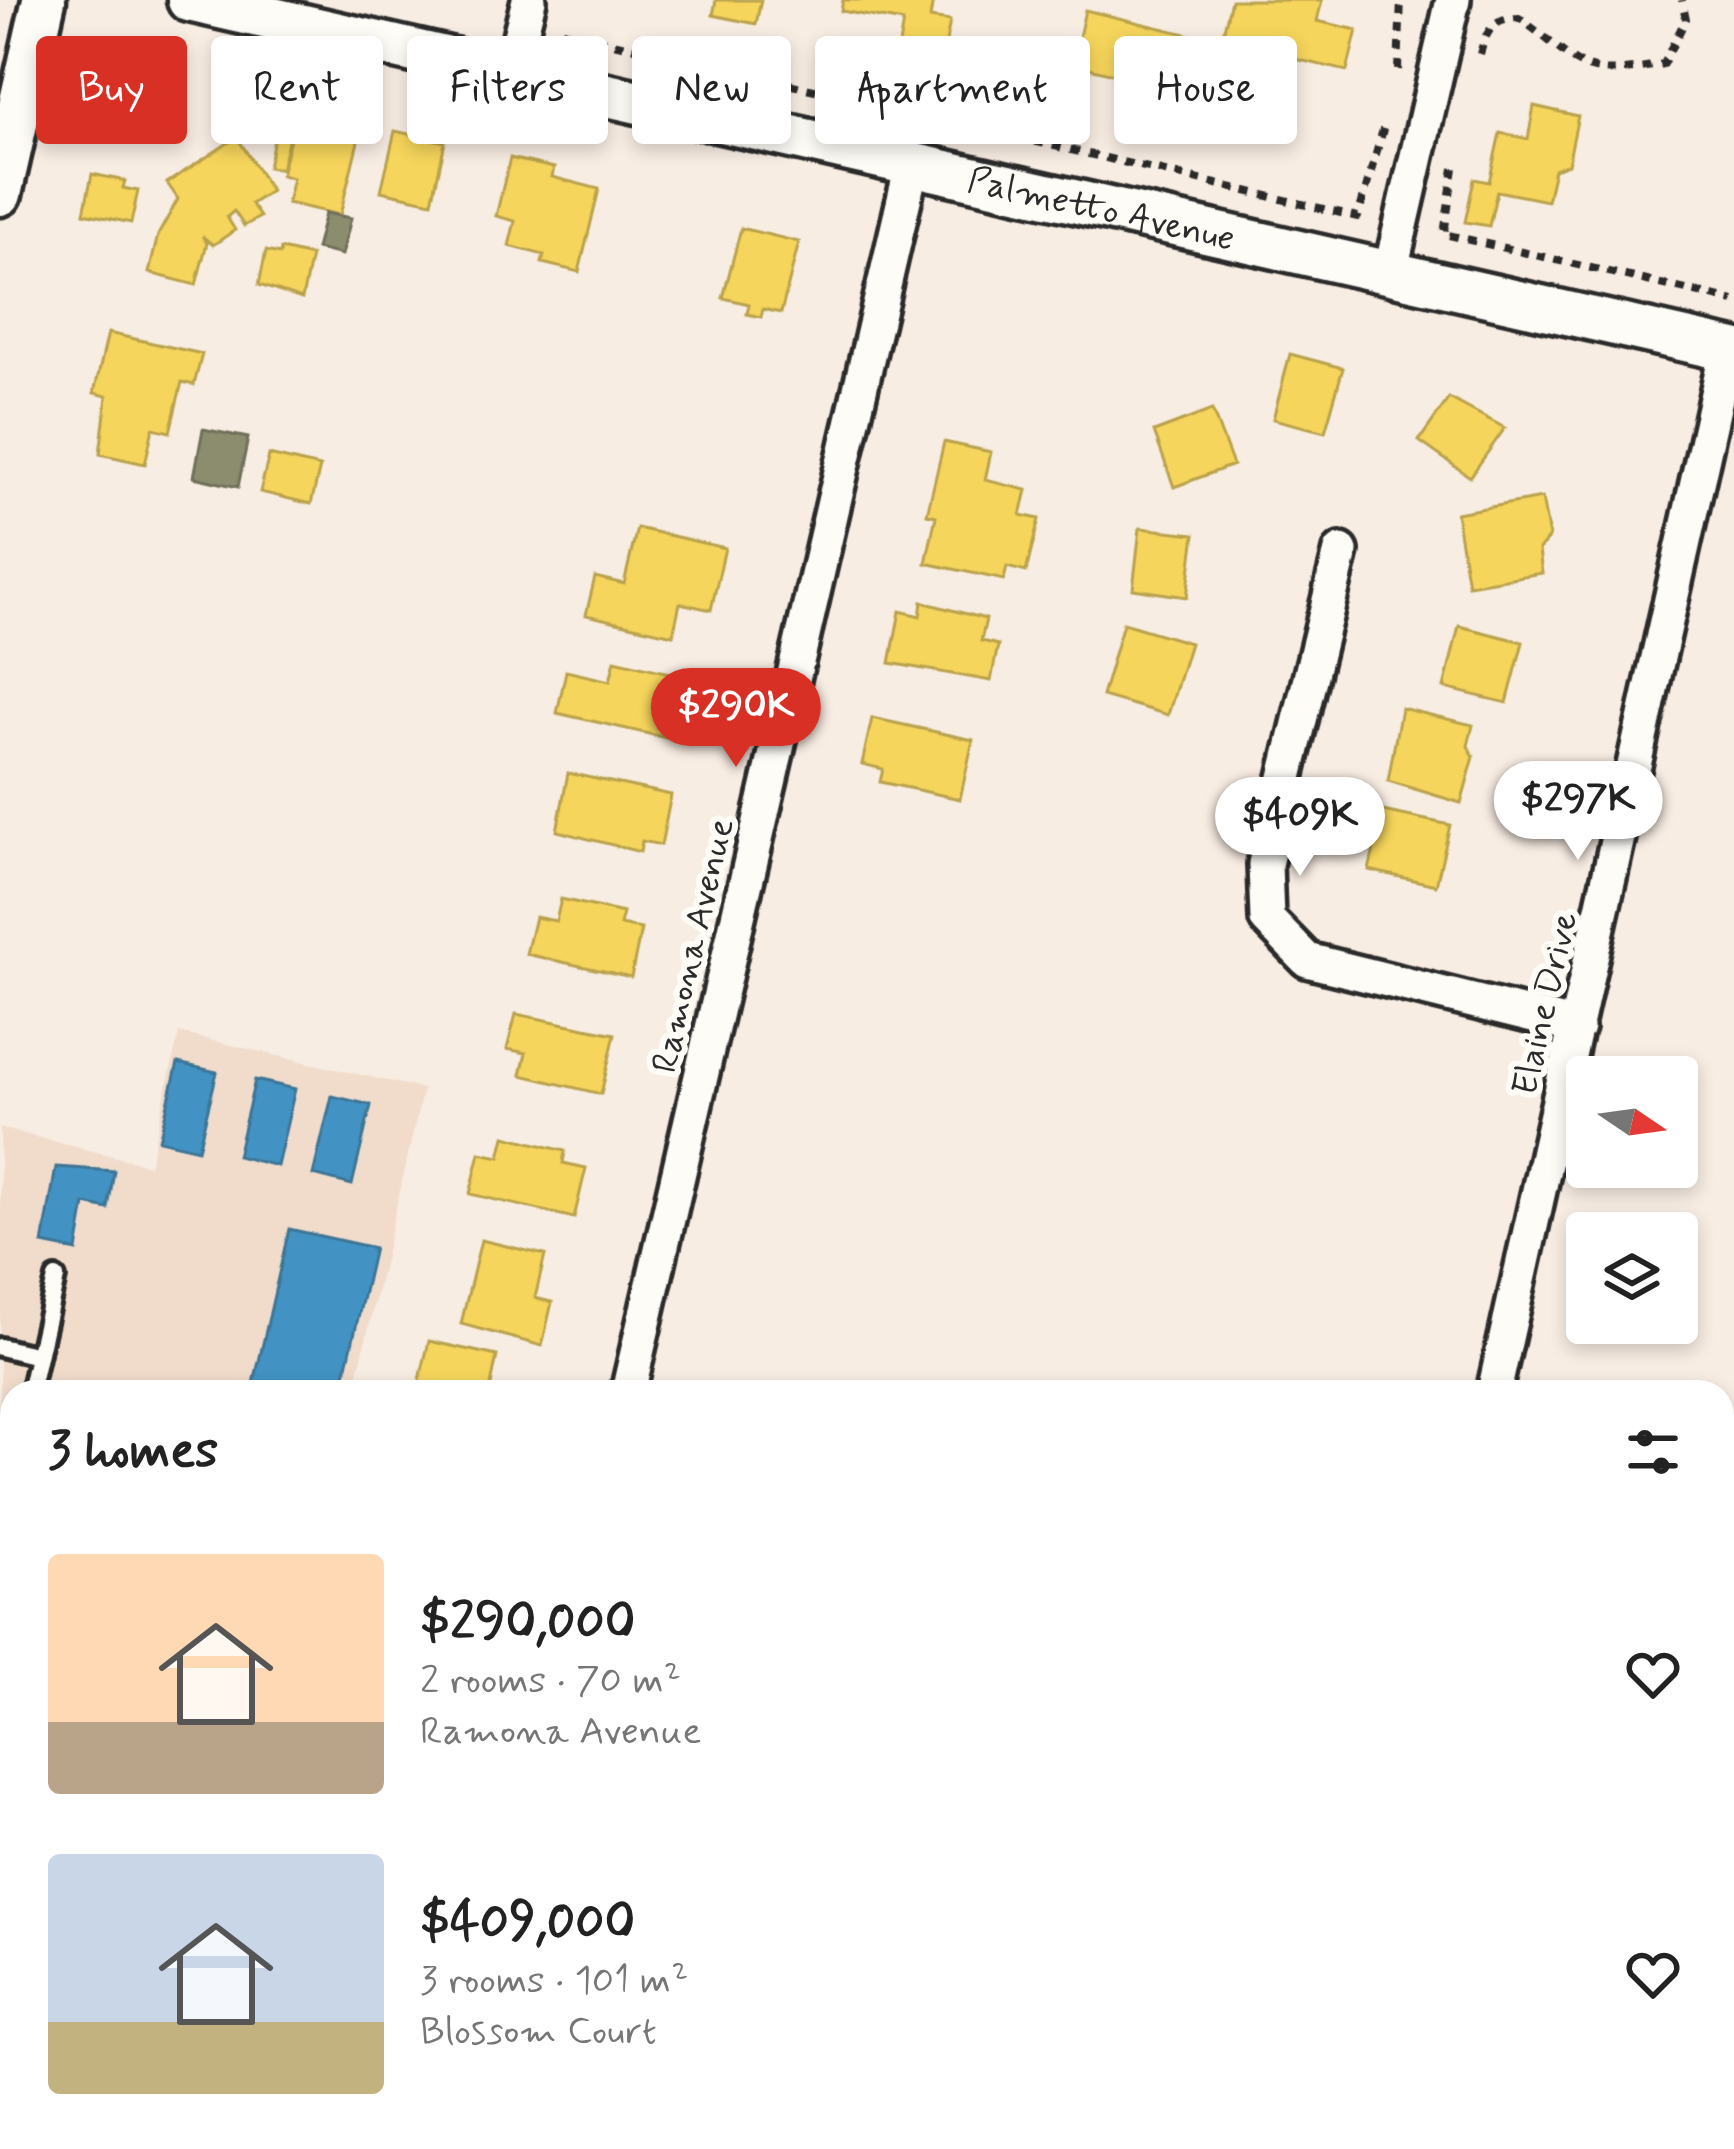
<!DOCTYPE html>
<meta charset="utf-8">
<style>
body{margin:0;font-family:Mynerve,sans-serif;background:#f2f2f2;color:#222;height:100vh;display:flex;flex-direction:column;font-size:45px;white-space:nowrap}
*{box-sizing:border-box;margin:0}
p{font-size:39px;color:#767676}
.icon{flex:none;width:66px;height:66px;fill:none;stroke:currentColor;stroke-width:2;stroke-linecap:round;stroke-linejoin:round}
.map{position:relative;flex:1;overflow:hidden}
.panel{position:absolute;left:0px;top:1380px;width:1734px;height:771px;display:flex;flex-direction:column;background:#fff;border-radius:36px 36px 0 0;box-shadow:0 6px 18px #0003}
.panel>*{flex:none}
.hud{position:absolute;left:36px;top:36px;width:1662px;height:108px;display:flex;gap:24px}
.needle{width:78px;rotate:103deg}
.tools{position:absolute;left:1566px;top:1056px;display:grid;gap:24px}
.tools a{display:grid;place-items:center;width:132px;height:132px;border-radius:12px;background:#fff;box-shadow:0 6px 18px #0003;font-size:60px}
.price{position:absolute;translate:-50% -102px;padding:0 27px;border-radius:42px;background:#fff;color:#222;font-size:39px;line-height:78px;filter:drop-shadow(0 3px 6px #0008)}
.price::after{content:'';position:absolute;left:50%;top:72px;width:36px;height:27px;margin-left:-18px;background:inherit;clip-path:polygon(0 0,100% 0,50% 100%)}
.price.selected{background:#d93025;color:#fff}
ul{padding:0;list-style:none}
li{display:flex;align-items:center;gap:36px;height:300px;padding:0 48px}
li span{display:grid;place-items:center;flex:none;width:336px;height:240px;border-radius:12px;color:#555}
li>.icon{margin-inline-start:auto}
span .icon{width:144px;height:144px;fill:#fffc;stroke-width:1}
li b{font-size:51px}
h2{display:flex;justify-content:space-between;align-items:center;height:144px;padding:0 48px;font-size:51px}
.tag{padding:0 42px;border-radius:12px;background:#fff;box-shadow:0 6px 18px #0003;font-size:42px;line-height:108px}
.tag.selected{background:#d93025;color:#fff}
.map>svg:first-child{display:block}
.built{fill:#f1dccb}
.homes{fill:#f6d55c;stroke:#b9a24d;stroke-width:3}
.schools{fill:#4393c3;stroke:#3c7495;stroke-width:3}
.public{fill:#5aae61;stroke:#4c8751;stroke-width:3}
.industry{fill:#8c8c6e;stroke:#6f6f5a;stroke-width:3}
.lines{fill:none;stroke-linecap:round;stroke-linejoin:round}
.service-casing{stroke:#2b2b2b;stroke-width:26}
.minor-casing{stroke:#2b2b2b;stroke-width:42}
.tertiary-casing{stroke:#2b2b2b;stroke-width:51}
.path{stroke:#2b2b2b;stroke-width:8;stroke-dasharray:9 9;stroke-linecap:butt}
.service{stroke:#fdfcf7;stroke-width:16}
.minor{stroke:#fdfcf7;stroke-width:33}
.tertiary{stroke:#fdfcf7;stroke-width:42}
.labels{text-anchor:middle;stroke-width:12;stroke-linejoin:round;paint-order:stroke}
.street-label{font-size:36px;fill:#2b2b2b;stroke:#fdfcf7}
</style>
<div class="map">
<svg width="1734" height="2149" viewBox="0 0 1734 2149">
<rect width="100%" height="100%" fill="#f8ede3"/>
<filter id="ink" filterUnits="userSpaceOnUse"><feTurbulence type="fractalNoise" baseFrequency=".00833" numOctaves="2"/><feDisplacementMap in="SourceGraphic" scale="24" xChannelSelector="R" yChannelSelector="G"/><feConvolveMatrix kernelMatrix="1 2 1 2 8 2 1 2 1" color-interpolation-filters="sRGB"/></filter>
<g filter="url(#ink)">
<path class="built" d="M179,1033L423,1089L354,1392H12V1956L0,1937V1128L149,1165Z"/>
<path class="homes" d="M716,0H761L756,24L713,15Z
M843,0H933L930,18L950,21L941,69L896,62L903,22L841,11Z
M1231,0H1322L1317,21L1357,30L1347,71L1221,42Z
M1085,10L1195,36L1175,122L1135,112L1142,81L1073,64Z
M1534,106L1578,116L1568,164L1554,169L1547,201L1497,191L1489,226L1465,222L1474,179L1489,182L1500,133L1528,139Z
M296,114L361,129L340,215L287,203L293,178L281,175Z
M277,126L291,129L281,169L268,167Z
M395,131L445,142L432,202L381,191Z
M237,137L271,191L251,204L260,217L244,226L234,211L227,217L235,230L213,245L202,236L207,243L196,285L149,273L158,235L178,199L167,183Z
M510,158L554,168L552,177L599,189L579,272L542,263L544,255L509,246L515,221L496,216Z
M92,174L125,181L123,188L138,191L131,223L84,213Z
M741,228L799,242L781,313L763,309L761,317L747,314L749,304L723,298Z
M281,249L311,256L302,299L259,285L266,251L280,254Z
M108,333L202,354L194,385L182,382L170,432L153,428L145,464L100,454L107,396L94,393Z
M1290,354L1343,368L1325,432L1273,419Z
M1449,398L1505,428L1470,477L1419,441Z
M1212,410L1233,465L1174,487L1154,432Z
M944,442L991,452L985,480L1027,490L1021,515L1039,519L1026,572L1007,567L1004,580L926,563L936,516L927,514Z
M269,455L320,467L311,504L260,492Z
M1542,498L1549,537L1539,550L1542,573L1468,585L1456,513Z
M637,528L725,548L711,610L680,603L673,635L586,615L595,577L624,584Z
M1140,528L1195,534L1187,597L1133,589Z
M922,602L986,619L981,641L998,645L991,681L890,663L900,611L920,616Z
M1123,623L1190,643L1168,715L1102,696Z
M1459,626L1523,642L1507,703L1444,688Z
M615,660L674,674L672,683L696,689L684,742L557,713L566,671L610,681Z
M1401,708L1473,725L1468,746L1474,757L1461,803L1388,781Z
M872,718L973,740L960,799L880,782L883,769L862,764Z
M568,773L671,795L661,845L642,841L640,852L557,831Z
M1383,811L1450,825L1436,885L1369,870Z
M561,899L623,913L620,925L641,929L631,977L526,954L535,917L556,921Z
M516,1014L615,1034L601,1094L521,1075L526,1053L507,1049Z
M505,1136L565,1151L563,1163L586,1168L574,1218L470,1194L480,1153L500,1157Z
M481,1240L545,1255L535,1298L552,1302L542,1346L461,1324Z
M429,1341L497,1356L490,1390L498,1392H417Z
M358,2139H400L398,2149H356Z"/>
<path class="schools" d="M178,1063L217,1072L198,1149L159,1140Z
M255,1080L295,1089L277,1166L237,1156Z
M332,1096L371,1105L352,1185L313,1175Z
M56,1167L114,1171L108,1209L85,1204L77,1251L43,1244Z
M289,1229L374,1248L341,1392H252Z
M12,1808V1914L0,1895V1852L8,1847L0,1836V1816Z"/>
<path class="public" d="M75,2139H147L145,2149H73Z"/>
<path class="industry" d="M325,213L351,218L342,255L316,249Z
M203,429L248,438L238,487L194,477Z"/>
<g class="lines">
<g class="service-casing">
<path id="service" d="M0,1347L38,1356
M30,1392L56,1278
M0,1523L12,1471
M0,1968L12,1987
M0,2072L12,2065"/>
</g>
<g class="minor-casing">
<path id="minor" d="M511,73L529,0
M1391,269L1453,0
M1341,551L1265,864L1267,919L1307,960L1577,1027
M628,1392L912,165
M1494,1392L1727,349
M454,2149L456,2139
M1318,2149L1321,2139"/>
</g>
<g class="tertiary-casing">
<g id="tertiary">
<path id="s1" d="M189,0L1734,351"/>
<path d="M0,194L44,0"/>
</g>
</g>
<path class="path" d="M562,31L1358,217L1384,126
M1480,54C1487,29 1493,19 1519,18C1585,65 1575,81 1663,64L1686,19L1682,0
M1398,70L1401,0
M1454,168L1444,234L1734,301
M0,2138L42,2149"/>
<use href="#service" class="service"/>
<use href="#minor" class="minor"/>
<use href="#tertiary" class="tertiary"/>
</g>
</g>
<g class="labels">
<g class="street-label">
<text dy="13" stroke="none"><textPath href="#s1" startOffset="936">Palmetto Avenue</textPath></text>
<text transform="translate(691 945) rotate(-77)" y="13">Ramona Avenue</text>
<text transform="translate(1543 1003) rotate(-77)" y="13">Elaine Drive</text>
</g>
</g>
</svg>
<div class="tools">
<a><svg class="needle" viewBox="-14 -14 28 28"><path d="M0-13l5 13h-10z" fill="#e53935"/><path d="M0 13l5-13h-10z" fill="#767676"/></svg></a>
<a><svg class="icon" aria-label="layers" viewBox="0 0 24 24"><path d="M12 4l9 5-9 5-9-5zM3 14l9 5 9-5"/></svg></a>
</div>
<b class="price selected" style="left:736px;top:770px">$290K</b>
<b class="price" style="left:1578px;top:863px">$297K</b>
<b class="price" style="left:1300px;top:879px">$409K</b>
<div class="hud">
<a class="tag selected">Buy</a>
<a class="tag">Rent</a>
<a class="tag">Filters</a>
<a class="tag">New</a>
<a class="tag">Apartment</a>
<a class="tag">House</a>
</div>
<section class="panel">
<h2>3 homes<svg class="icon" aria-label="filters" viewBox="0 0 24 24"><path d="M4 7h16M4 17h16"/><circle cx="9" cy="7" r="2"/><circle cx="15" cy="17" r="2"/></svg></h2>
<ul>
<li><span style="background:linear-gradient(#ffd9b3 70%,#b9a48a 0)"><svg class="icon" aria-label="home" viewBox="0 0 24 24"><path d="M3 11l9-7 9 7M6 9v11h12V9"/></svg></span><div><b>$290,000</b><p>2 rooms · 70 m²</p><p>Ramona Avenue</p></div><svg class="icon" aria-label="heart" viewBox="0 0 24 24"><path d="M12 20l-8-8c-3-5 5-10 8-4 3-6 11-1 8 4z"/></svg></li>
<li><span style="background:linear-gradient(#c9d6e8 70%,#c2b280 0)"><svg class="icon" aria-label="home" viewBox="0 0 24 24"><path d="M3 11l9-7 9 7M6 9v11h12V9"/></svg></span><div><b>$409,000</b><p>3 rooms · 101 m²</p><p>Blossom Court</p></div><svg class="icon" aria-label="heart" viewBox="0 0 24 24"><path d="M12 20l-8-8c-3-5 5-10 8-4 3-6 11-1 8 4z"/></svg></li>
</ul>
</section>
</div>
